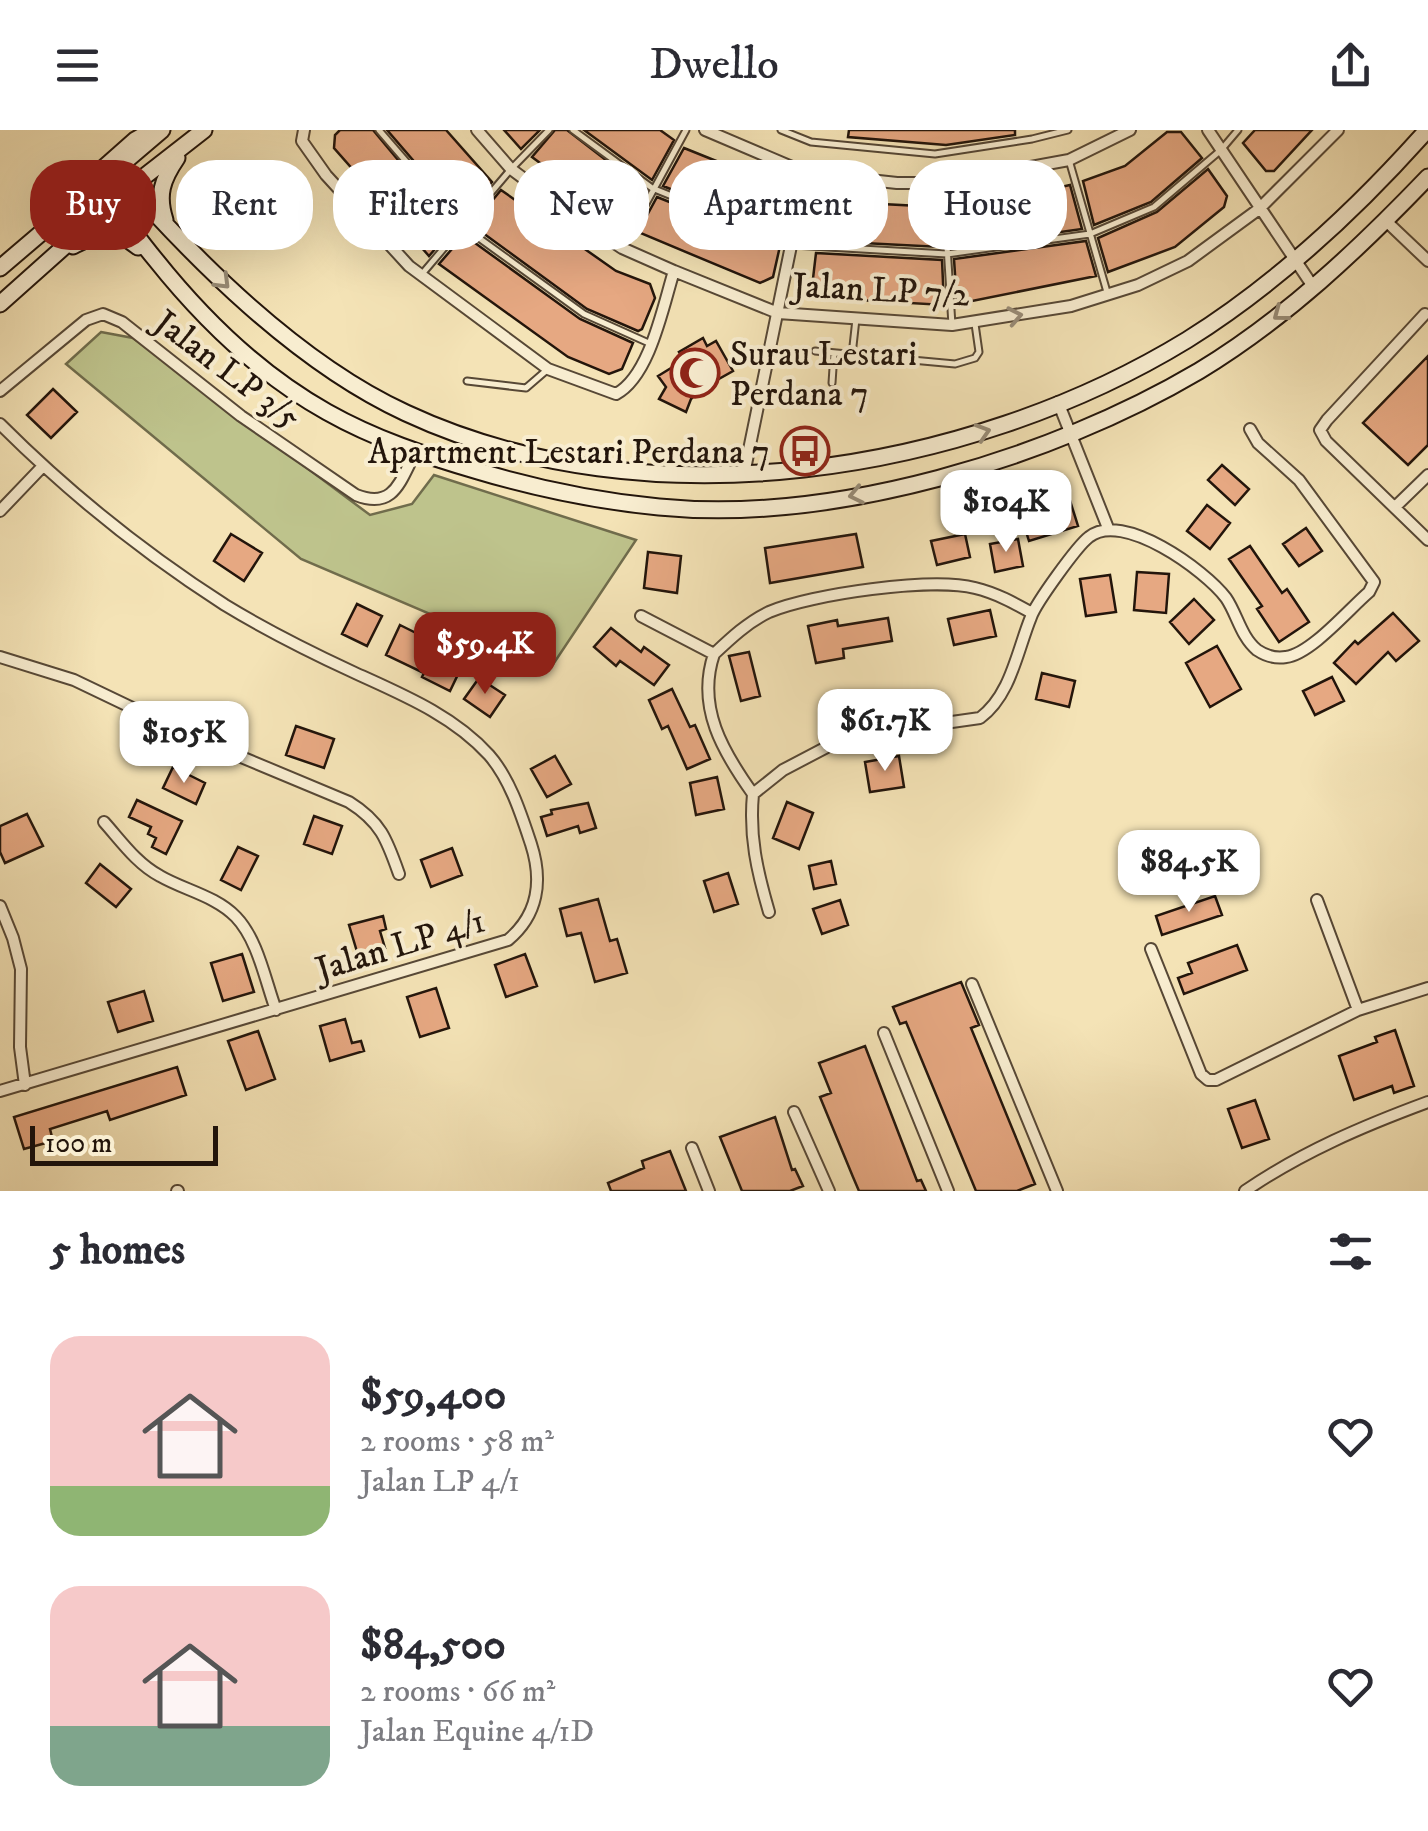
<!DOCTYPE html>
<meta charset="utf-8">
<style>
body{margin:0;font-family:"IM FELL DW Pica",serif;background:#f2f2f3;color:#2b2b33;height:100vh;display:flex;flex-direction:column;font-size:38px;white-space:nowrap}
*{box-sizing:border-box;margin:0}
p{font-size:32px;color:#7c7c81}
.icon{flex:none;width:55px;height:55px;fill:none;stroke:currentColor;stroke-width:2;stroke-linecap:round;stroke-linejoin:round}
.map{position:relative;height:1061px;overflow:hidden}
.side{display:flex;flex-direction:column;background:#fff;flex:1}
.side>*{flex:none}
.guide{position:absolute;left:30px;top:30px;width:1370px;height:90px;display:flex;gap:20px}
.scale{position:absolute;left:30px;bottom:25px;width:188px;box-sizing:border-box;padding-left:10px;border:5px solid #23150b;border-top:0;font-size:28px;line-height:35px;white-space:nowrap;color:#23150b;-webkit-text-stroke:8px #f8edd0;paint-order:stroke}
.price{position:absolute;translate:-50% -85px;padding:0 22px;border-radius:20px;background:#fff;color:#222;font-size:32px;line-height:65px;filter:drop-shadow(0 2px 5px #0008)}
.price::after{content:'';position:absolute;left:50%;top:60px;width:30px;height:22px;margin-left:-15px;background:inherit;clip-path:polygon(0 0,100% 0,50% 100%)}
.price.on{background:#8f2418;color:#fff}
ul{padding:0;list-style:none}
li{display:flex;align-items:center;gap:30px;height:250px;padding:0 50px}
li span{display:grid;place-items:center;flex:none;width:280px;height:200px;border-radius:30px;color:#555}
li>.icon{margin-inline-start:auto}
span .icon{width:120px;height:120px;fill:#fffc;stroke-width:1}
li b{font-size:42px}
h2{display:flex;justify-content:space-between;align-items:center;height:120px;padding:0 50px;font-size:42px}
.chip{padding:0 35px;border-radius:40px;background:#fff;box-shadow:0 10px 40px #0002;font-size:35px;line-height:90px}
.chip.on{background:#8f2418;color:#fff}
header{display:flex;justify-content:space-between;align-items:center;height:130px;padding:0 50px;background:#fff;font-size:45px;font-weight:600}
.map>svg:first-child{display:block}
.green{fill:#bec38c;stroke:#706c4c;stroke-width:2.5}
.building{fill:#e6a882;stroke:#23150b;stroke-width:2.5}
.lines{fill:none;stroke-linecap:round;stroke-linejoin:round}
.lane-casing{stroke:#574836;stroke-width:9}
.street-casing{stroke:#574836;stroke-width:14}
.secondary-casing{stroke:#23150b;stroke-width:19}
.lane{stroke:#f8edd0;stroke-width:5}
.street{stroke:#f8edd0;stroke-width:10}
.secondary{stroke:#f8edd0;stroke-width:15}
.oneway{stroke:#988c77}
.labels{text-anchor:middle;stroke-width:8;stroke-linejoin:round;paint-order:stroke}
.street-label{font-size:35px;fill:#23150b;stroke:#f8edd0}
.poi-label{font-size:35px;fill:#23150b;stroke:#f8edd0;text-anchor:start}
</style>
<header><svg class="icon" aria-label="menu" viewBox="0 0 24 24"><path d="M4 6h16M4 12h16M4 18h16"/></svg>Dwello<svg class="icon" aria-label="share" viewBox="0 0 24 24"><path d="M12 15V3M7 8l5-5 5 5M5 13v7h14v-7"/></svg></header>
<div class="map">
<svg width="1428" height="1061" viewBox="0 0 1428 1061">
<rect width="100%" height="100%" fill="#f4e3b6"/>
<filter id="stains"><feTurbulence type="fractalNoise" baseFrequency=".002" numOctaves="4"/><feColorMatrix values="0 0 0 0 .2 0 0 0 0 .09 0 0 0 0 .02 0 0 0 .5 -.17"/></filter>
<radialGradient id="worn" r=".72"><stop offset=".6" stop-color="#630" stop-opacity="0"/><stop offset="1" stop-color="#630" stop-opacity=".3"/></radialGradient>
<path class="green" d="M101,202L133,208L370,385L412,374L434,345L636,410L552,536L301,429L66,234Z"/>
<path class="building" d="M340,0H373L454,97L429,126L334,18L335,5Z
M387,0H446L492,52L462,87Z
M504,0H540L521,19Z
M555,0H567L646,61L626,97L532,27Z
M584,0H660L674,10L652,50Z
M849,0H1015V5L946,15L848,7Z
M1255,0H1312L1274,41H1266L1243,13Z
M1167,2H1181L1202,28L1151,72L1094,95L1083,51L1125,36Z
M684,18L781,57L788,68L780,103L663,56Z
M1208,39L1227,66L1224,77L1175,117L1108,142L1098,108L1157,82Z
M1070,55L1082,99L953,117L951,81Z
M501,60L616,141L650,154L655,168L642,199L638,201L587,179L472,95Z
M657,67L780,116L773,147L760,153L638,102Z
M844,72L938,77L941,117L824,111L829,81Z
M464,105L580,189L633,213L622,239L609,244L568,227L439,134Z
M1086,111L1096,146L957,174L954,129Z
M816,123L942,130L944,175L823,168L812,157Z
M703,208L707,216L716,211L733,241L701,259L691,269L686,282L659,269L666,257L658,246L684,230L679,222Z
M1428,226V315L1408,335L1363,293Z
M53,259L77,282L51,308L27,285Z
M1222,335L1249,359L1235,375L1208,350Z
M1067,361L1078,396L1029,411L1018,376Z
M1207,375L1230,393L1210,419L1187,401Z
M1306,398L1322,421L1299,436L1283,414Z
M231,404L262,423L244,451L214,431Z
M856,404L863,437L770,453L765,418Z
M965,404L970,427L937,435L931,411Z
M1018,409L1023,436L995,442L990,414Z
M1250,416L1282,463L1287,459L1309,492L1279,512L1257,479L1262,476L1229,429Z
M648,422L681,426L677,463L644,458Z
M1137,442L1169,444L1166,483L1134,480Z
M1110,445L1116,482L1086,486L1080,449Z
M1194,469L1214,490L1189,514L1170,492Z
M357,474L382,486L367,516L342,504Z
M990,480L996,506L954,515L948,489Z
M1393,483L1419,511L1396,531L1388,522L1356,554L1334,533L1355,511L1358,514Z
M888,488L892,511L843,519L844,528L816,533L808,496L837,490L838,496Z
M400,495L424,507L420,514L462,536L450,561L422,547L424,543L386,525Z
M611,498L641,522L644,517L669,535L654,555L620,531L616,536L594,517Z
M1217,516L1241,559L1210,577L1186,533Z
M749,522L760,566L741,571L729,526Z
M1042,543L1075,551L1069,577L1036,569Z
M1332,547L1344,571L1315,585L1303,561Z
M479,548L505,565L490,587L464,569Z
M672,559L690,597L695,595L710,629L687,639L668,596L662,599L649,570Z
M296,596L334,609L324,638L286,625Z
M555,626L571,654L547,667L531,639Z
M899,626L904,657L870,662L865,632Z
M173,637L205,653L196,674L163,658Z
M717,647L724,679L696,685L690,653Z
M137,670L182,691L166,724L152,717L156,708L148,704L151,697L129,687Z
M787,672L813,683L799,719L773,708Z
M588,673L596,698L580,703L578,696L547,706L541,687L552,684L551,680Z
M27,684L43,716L5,733L0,722V696Z
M314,686L342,696L332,724L304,714Z
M238,717L258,726L241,760L221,750Z
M452,718L462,745L431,757L421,730Z
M831,731L836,754L814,759L809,736Z
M100,734L131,759L116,777L86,753Z
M728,743L738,774L714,782L704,751Z
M1215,766L1222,785L1162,805L1156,786Z
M598,769L610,811L617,809L627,843L595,852L581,803L567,806L560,779Z
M840,770L848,795L822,804L813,779Z
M383,786L386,799L380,801L385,818L358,825L349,795Z
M1237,815L1247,840L1184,864L1178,848L1192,843L1188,833Z
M242,824L254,862L223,871L211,833Z
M525,824L537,856L506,867L495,835Z
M961,852L979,895L971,898L1035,1054L1017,1061H976L906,892L900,894L893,877Z
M436,858L449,898L420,907L407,867Z
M144,861L153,891L118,902L108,872Z
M345,889L352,913L361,911L364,921L330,931L320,896Z
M1395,900L1414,956L1394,963L1392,956L1354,970L1339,926L1377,912L1375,907Z
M258,901L275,949L246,960L228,911Z
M865,916L917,1051L921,1050L926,1061H859L853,1047L820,967L831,963L819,933Z
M177,937L186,965L110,990L107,981L50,999L53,1011L24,1019L14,987Z
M1255,970L1269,1009L1242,1018L1228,979Z
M775,987L792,1040L795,1039L803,1056L790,1061H742L720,1007Z
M670,1021L686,1061H611L608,1053L644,1038L642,1031Z"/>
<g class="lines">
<g class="lane-casing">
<path id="lane" d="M379,0L461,95L584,184L651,214
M573,0L652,58L793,115L947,124L1090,104L1154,77L1221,20L1238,0
M781,0L811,12L935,24L1032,9L1068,0
M1069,30L1107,162
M943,53L952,195
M623,116L686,0
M422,144L511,39L549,0
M815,221L955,234L975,228L979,222L975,194
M852,225L856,189
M467,251L526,258L548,239
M832,253L834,223"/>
</g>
<g class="street-casing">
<path id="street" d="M304,0L302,11L326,45L409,136L548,239L616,264C650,246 663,176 674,141
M477,0L511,39L574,86L622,118L674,141L778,183L952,195L1071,176L1138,155L1188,131L1259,79L1338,0
M705,0L806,43L897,53H943L1069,30L1130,0
M1208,0L1314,158
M1386,91L1428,131
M1425,184L1327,290L1320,300L1326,311L1428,410
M0,261L86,190L103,184L122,192L241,286L356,365C394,380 400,351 415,323
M1058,272L1108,398
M0,294C68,362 144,423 225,475C266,500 310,522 353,542C401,564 453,585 489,625C510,649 521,684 531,714C543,751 538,785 508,810L0,961
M744,344L806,43
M1395,377L1428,345
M0,381L43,336
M641,486L714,524C731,508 748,492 769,482C811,464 932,447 975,458C996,463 1014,473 1032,483
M714,524C696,577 723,622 753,664C749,706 757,741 769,782
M0,527L74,550L191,606L349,672C381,692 387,710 399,744
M753,664L783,640L846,607L980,588C1011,565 1017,521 1031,487C1036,473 1077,416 1089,407C1122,380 1205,440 1226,468C1237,484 1241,507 1257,520C1266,526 1275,529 1286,527C1311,524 1349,479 1369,462L1374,452L1299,350L1258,313L1250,299
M104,692C121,711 137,734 160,746C184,760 216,766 236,787C258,810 265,850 276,880
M1317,770L1358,880
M0,776L13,808L21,839L20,917L25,955
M1151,819L1201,944L1208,950H1216L1358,880L1428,858
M972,854L1057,1061
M884,903L948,1061
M794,982L829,1061
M692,1018L709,1061
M177,1061H178
M1245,1061C1302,1022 1363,996 1428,972"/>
</g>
<g class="secondary-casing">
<path id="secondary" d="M116,40C194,129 297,233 406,283C646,395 966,345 1187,210C1278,153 1356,80 1427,0
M97,56C118,79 135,105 155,129C202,188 261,245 327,282C375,309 426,326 478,341C538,359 597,371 659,377C833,394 1050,329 1199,241C1285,189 1359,119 1428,47
M56,80L135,10L153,0
M165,90C157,65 162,50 177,28
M73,116C102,102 110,95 138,117
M0,138L162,0
M0,174L131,57L204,0"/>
</g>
<use href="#lane" class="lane"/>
<use href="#street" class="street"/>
<use href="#secondary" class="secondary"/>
</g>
<defs><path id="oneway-chevron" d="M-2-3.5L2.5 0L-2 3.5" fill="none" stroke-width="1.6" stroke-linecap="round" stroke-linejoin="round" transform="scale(2.5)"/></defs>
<g class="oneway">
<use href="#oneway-chevron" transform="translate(223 152) rotate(45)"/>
<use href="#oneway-chevron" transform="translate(1280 184) rotate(143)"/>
<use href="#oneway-chevron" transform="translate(1015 186) rotate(-11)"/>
<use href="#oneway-chevron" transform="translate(983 302) rotate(-17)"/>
<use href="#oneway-chevron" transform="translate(856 365) rotate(168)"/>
</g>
<defs>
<g id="mosque-ring" transform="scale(2.5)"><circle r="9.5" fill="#f8edd0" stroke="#8f2418" stroke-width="1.5"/><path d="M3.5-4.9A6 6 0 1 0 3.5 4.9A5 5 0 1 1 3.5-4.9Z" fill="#8f2418"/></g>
<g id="bus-ring" transform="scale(2.5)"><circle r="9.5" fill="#f8edd0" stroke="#8f2418" stroke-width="1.5"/><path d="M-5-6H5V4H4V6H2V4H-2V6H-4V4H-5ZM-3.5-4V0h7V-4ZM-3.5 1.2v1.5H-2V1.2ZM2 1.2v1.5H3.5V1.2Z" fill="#8f2418"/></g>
</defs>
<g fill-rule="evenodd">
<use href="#mosque-ring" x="695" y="243"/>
<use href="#bus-ring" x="805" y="321"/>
</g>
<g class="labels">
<g class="street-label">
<text transform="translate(881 159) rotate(3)" y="12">Jalan LP 7/2</text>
<text transform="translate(228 239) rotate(37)" y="12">Jalan LP 3/5</text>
<text transform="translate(400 814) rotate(-17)" y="12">Jalan LP 4/1</text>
</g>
<g class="poi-label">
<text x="730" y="235">Surau Lestari<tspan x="730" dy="40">Perdana 7</tspan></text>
<text x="770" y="333" text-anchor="end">Apartment Lestari Perdana 7</text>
</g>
</g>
<rect width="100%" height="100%" filter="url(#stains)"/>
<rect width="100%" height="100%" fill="url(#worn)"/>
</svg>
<div class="scale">100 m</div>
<b class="price" style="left:1006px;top:425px">$104K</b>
<b class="price on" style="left:485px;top:567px">$59.4K</b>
<b class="price" style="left:885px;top:644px">$61.7K</b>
<b class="price" style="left:184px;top:656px">$105K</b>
<b class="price" style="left:1189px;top:785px">$84.5K</b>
<div class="guide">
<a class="chip on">Buy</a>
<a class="chip">Rent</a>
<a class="chip">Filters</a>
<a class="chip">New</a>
<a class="chip">Apartment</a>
<a class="chip">House</a>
</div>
</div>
<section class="side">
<h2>5 homes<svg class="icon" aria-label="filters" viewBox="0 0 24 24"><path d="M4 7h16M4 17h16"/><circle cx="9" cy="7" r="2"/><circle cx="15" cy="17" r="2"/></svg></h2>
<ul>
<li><span style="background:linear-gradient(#f6c9c9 75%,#8fb573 0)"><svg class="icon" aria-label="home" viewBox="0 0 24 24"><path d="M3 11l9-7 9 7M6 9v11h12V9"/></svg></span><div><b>$59,400</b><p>2 rooms · 58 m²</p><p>Jalan LP 4/1</p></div><svg class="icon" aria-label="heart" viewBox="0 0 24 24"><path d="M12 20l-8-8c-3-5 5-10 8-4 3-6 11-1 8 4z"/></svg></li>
<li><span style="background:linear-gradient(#f6c9c9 70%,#7fa58c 0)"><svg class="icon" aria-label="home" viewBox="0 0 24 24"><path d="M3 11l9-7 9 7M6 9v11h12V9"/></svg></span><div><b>$84,500</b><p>2 rooms · 66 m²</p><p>Jalan Equine 4/1D</p></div><svg class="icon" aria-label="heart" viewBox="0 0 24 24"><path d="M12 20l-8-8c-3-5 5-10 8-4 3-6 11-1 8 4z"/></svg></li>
</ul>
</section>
